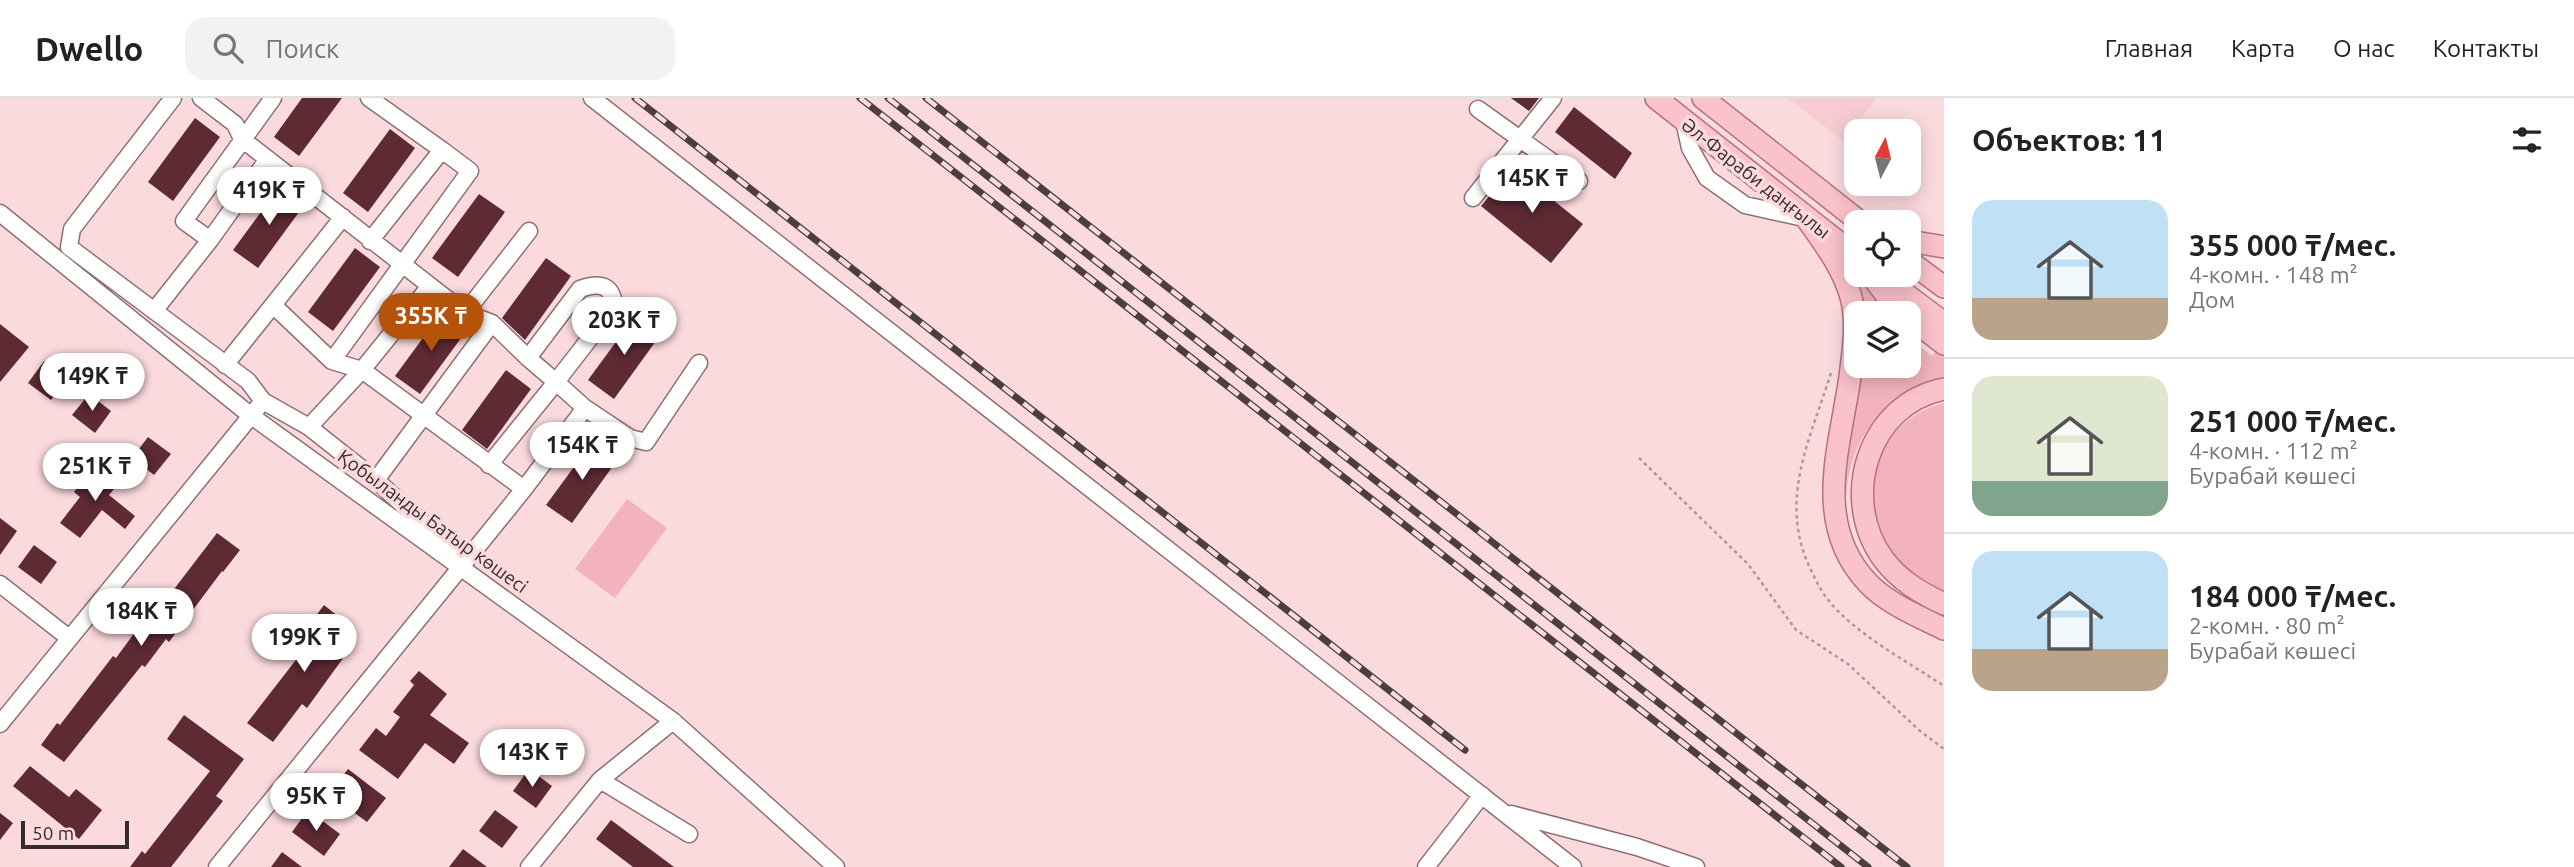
<!DOCTYPE html>
<html lang="ru">
<meta charset="utf-8">
<style>
body{margin:0;font-family:Ubuntu,sans-serif;background:#f2f2f2;color:#222;height:100vh;display:flex;flex-direction:column;font-size:26px;white-space:nowrap}
*{box-sizing:border-box;margin:0}
p{font-size:23px;color:#767676}
.icon{flex:none;width:38px;height:38px;fill:none;stroke:currentColor;stroke-width:2;stroke-linecap:round;stroke-linejoin:round}
.map{position:relative;flex:1;overflow:hidden}
.panel{display:flex;flex-direction:column;background:#fff;width:630px}
.panel>*{flex:none}
.needle{width:46px;rotate:7deg}
.buttons{position:absolute;left:1844px;top:21px;display:grid;gap:14px}
.buttons a{display:grid;place-items:center;width:77px;height:77px;border-radius:14px;background:#fff;box-shadow:0 4px 18px #0003;font-size:35px}
.scale{position:absolute;left:21px;bottom:18px;width:108px;box-sizing:border-box;padding-left:7px;border:4px solid #372b2c;border-top:0;font-size:19px;line-height:24px;white-space:nowrap;color:#372b2c;-webkit-text-stroke:5px #fbdade;paint-order:stroke}
.price{position:absolute;translate:-50% -60px;padding:0 16px;border-radius:24px;background:#fff;color:#222;font-size:23px;line-height:46px;filter:drop-shadow(0 2px 4px #0008)}
.price::after{content:'';position:absolute;left:50%;top:42px;width:21px;height:16px;margin-left:-10px;background:inherit;clip-path:polygon(0 0,100% 0,50% 100%)}
.price.active{background:#b45309;color:#fff}
ul{padding:0;list-style:none}
li{display:flex;align-items:center;gap:21px;height:175px;padding:0 28px}
li+li{border-top:2px solid #e0e0e0}
li span{display:grid;place-items:center;flex:none;width:196px;height:140px;border-radius:21px;color:#555}
li>.icon{margin-inline-start:auto}
span .icon{width:84px;height:84px;fill:#fffc;stroke-width:1}
li b{font-size:30px}
h2{display:flex;justify-content:space-between;align-items:center;height:84px;padding:0 28px;font-size:30px}
header{display:flex;align-items:center;gap:42px;box-sizing:border-box;height:98px;padding:0 35px;background:#fff;border-bottom:2px solid #e0e0e0}
header strong{font-size:33px}
nav{display:flex;gap:38px;margin-inline-start:auto;font-size:24px}
.search{width:490px;height:63px;background:#f2f2f2;display:flex;align-items:center;gap:18px;box-sizing:border-box;padding:0 24px;border-radius:21px;color:#767676;font-size:26px}
main{display:flex;flex:1;min-height:0}
.map>svg:first-child{display:block}
.built{fill:#f6ccd2}
.green{fill:#f2b3bc}
.building{fill:#5e2a34}
.lines{fill:none;stroke-linecap:round;stroke-linejoin:round}
.minor-casing{stroke:#8d7074;stroke-width:19}
.major-casing{stroke:#b4727d;stroke-width:24}
.path{stroke:#b0979a;stroke-width:2.5;stroke-dasharray:3.5 3.5;stroke-linecap:butt}
.minor{stroke:#fff;stroke-width:16}
.major{stroke:#fac2cb;stroke-width:21}
.rail-casing{stroke:#4c3e3f;stroke-width:7}
.rail{stroke:#fbdade;stroke-width:4.5;stroke-dasharray:13;stroke-linecap:butt}
.labels{text-anchor:middle;stroke-width:7;stroke-linejoin:round;paint-order:stroke}
.street-label{font-size:19px;fill:#372b2c;stroke:#fbdade}
</style>
<header>
<strong>Dwello</strong>
<div class="search"><svg class="icon" aria-label="search" viewBox="0 0 24 24"><circle cx="10" cy="10" r="6"/><path d="M15 15l6 6"/></svg>Поиск</div>
<nav><a>Главная</a><a>Карта</a><a>О нас</a><a>Контакты</a></nav>
</header>
<main>
<div class="map">
<svg width="1944" height="769" viewBox="0 0 1944 769">
<rect width="100%" height="100%" fill="#fbdade"/>
<path class="built" d="M1788,0H1877L1843,43Z"/>
<path class="green" d="M1839,157L1857,169V177H1865L1889,211L1886,215H1862Z
M1909,240L1932,258L1939,249L1944,251V280C1883,300 1850,335 1846,401L1845,367L1861,268H1909Z
M1944,305V493C1921,482 1895,466 1882,442C1879,436 1878,427 1877,421C1874,413 1870,403 1871,394C1872,351 1903,315 1944,305Z
M627,401L667,430L615,500L575,471Z"/>
<path class="building" d="M302,0H342L299,58L274,39Z
M1511,0H1539L1529,13Z
M1574,9L1632,55L1615,81L1555,34Z
M195,20L220,39L173,103L148,84Z
M390,31L415,50L368,114L343,95Z
M1513,70L1583,126L1551,165L1481,108Z
M280,88L305,106L258,170L233,152Z
M479,96L505,114L458,179L432,160Z
M355,150L380,169L333,233L308,214Z
M546,160L571,178L525,242L502,220Z
M442,214L467,232L420,296L395,278Z
M635,218L661,236L614,301L588,282Z
M0,226L29,249L0,284Z
M44,263L67,280L51,302L28,285Z
M506,272L531,291L487,351L462,332Z
M89,296L111,313L95,335L72,317Z
M148,339L171,356L154,377L132,360Z
M593,343L618,361L572,425L546,407Z
M94,367L119,385L109,397L135,418L125,431L102,412L80,440L60,425L80,399L74,394Z
M0,420L17,433L0,457Z
M217,435L240,452L223,474L222,473L169,544L166,541L145,569L142,567L64,664L41,647L57,625L60,627L113,558L116,560L138,530L142,533Z
M34,447L57,464L41,486L18,469Z
M324,507L349,527L342,536L354,545L307,610L302,606L273,644L247,625L309,545L300,539Z
M419,573L447,596L430,617L469,645L454,666L425,645L398,681L359,652L376,630L386,638L400,619L393,614L414,587L410,583Z
M184,617L244,661L216,698L223,703L171,769H130L142,753L145,756L210,673L167,641Z
M30,668L69,699L76,691L102,712L79,741L13,688Z
M348,671L386,700L367,724L329,696Z
M529,671L552,688L536,710L513,693Z
M308,712L340,736L324,758L292,734Z
M495,712L518,729L502,750L479,733Z
M0,715L13,725L0,742Z
M611,722L674,769H633L596,741Z
M463,751L487,769H449Z
M282,754L302,769H271Z"/>
<g class="lines">
<g class="minor-casing">
<path id="minor" d="M173,0L72,131L69,149L248,283L263,303
M201,0L235,26L242,41L465,215L492,225L528,260L556,284L489,367
M369,0L442,52L370,143
M592,0L1573,769
M1478,11L1579,83
M1684,23L1690,50L1707,80L1745,107L1804,120
M1473,100L1553,0
M0,115L250,317L673,623L836,769
M343,119L273,207L332,263L362,272L430,188
M210,142L184,123L273,0
M154,213L210,142L268,61
M465,215L529,133
M332,263L470,73L442,52
M225,267L273,207
M585,310L630,340L646,344L699,265
M309,329L376,382L465,464L524,391L585,310L556,284L614,209C613,186 599,184 580,191L528,260
M376,382L492,225
M0,486L69,540
M0,626L263,303L309,329L362,272L524,391
M600,682L673,623
M1511,716L1637,749L1696,769
M217,769L465,464
M529,769L600,682L689,736
M1426,769L1482,697"/>
</g>
<g class="major-casing">
<path id="major" d="M1656,0L1857,159
M1703,0L1860,124
M1806,120C1824,145 1843,170 1851,199C1858,225 1853,253 1850,279C1840,349 1812,425 1867,484C1886,505 1918,518 1944,531
M1909,143L1944,149
M1909,163L1944,189
M1880,177L1944,225
M1874,181L1893,206L1905,215
M1909,219L1944,246
M1944,291C1867,306 1839,402 1884,462C1900,483 1921,495 1944,506"/>
</g>
<path class="path" d="M1831,275C1810,342 1778,402 1810,470C1817,485 1824,499 1836,511C1866,542 1908,564 1944,588
M1639,360L1748,466L1796,532L1848,566L1920,633L1944,651"/>
<use href="#minor" class="minor"/>
<use href="#major" class="major"/>
<g class="rail-casing">
<path id="rail" d="M635,0L1465,652
M860,0L1841,769
M888,0L1868,769
M926,0L1907,769"/>
</g>
<use href="#rail" class="rail"/>
</g>
<g class="labels">
<g class="street-label">
<text transform="translate(1756 80) rotate(38)" y="7">Әл-Фараби даңғылы</text>
<text transform="translate(433 423) rotate(36)" y="7">Қобыланды Батыр көшесі</text>
</g>
</g>
</svg>
<div class="buttons">
<a><svg class="needle" viewBox="-14 -14 28 28"><path d="M0-13l5 13h-10z" fill="#e53935"/><path d="M0 13l5-13h-10z" fill="#767676"/></svg></a>
<a><svg class="icon" aria-label="locate" viewBox="0 0 24 24"><circle cx="12" cy="12" r="6"/><path d="M12 2v4M12 18v4M2 12h4M18 12h4"/></svg></a>
<a><svg class="icon" aria-label="layers" viewBox="0 0 24 24"><path d="M12 4l9 5-9 5-9-5zM3 14l9 5 9-5"/></svg></a>
</div>
<div class="scale">50 m</div>
<b class="price" style="left:1532px;top:117px">145K ₸</b>
<b class="price" style="left:269px;top:129px">419K ₸</b>
<b class="price active" style="left:431px;top:255px">355K ₸</b>
<b class="price" style="left:624px;top:259px">203K ₸</b>
<b class="price" style="left:92px;top:315px">149K ₸</b>
<b class="price" style="left:582px;top:384px">154K ₸</b>
<b class="price" style="left:95px;top:405px">251K ₸</b>
<b class="price" style="left:141px;top:550px">184K ₸</b>
<b class="price" style="left:304px;top:576px">199K ₸</b>
<b class="price" style="left:532px;top:691px">143K ₸</b>
<b class="price" style="left:316px;top:735px">95K ₸</b>
</div>
<section class="panel">
<h2>Объектов: 11<svg class="icon" aria-label="filters" viewBox="0 0 24 24"><path d="M4 7h16M4 17h16"/><circle cx="9" cy="7" r="2"/><circle cx="15" cy="17" r="2"/></svg></h2>
<ul>
<li><span style="background:linear-gradient(#bfe0f5 70%,#b9a48a 0)"><svg class="icon" aria-label="home" viewBox="0 0 24 24"><path d="M3 11l9-7 9 7M6 9v11h12V9"/></svg></span><div><b>355 000 ₸/мес.</b><p>4-комн. · 148 m²</p><p>Дом</p></div></li>
<li><span style="background:linear-gradient(#dfe7d0 75%,#7fa58c 0)"><svg class="icon" aria-label="home" viewBox="0 0 24 24"><path d="M3 11l9-7 9 7M6 9v11h12V9"/></svg></span><div><b>251 000 ₸/мес.</b><p>4-комн. · 112 m²</p><p>Бурабай көшесі</p></div></li>
<li><span style="background:linear-gradient(#bfe0f5 70%,#b9a48a 0)"><svg class="icon" aria-label="home" viewBox="0 0 24 24"><path d="M3 11l9-7 9 7M6 9v11h12V9"/></svg></span><div><b>184 000 ₸/мес.</b><p>2-комн. · 80 m²</p><p>Бурабай көшесі</p></div></li>
</ul>
</section>
</main>
